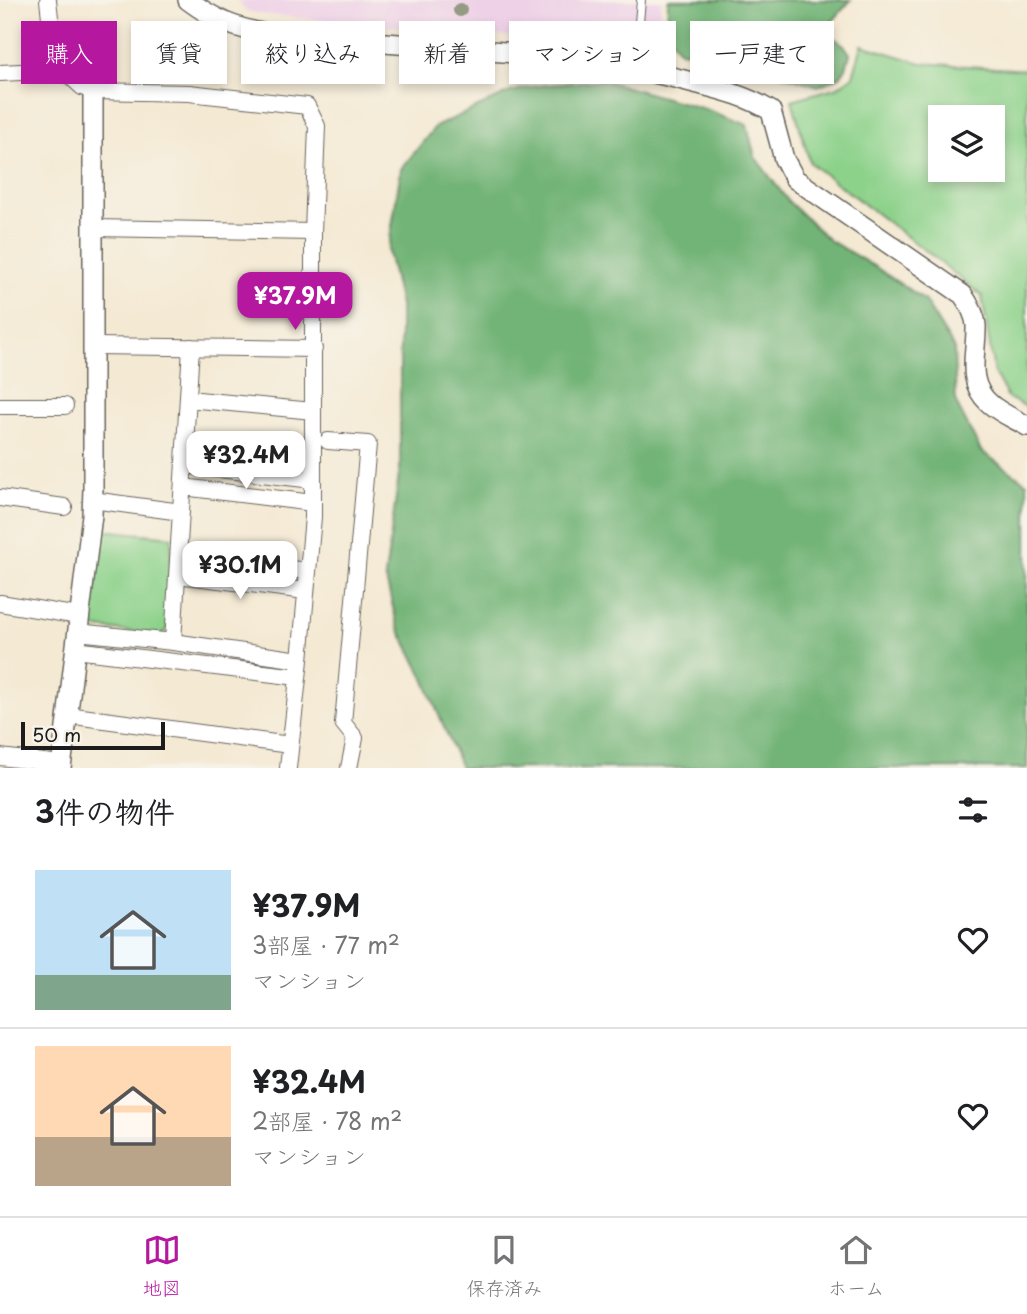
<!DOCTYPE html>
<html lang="ja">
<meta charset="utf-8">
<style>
body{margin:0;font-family:"Playpen Sans","Klee One",sans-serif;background:#f6f6f6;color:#202124;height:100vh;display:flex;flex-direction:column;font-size:26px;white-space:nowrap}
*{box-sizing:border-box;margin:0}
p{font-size:23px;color:#757577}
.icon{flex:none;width:38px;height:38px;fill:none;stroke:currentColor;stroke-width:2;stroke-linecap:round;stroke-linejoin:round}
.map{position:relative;height:768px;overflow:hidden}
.panel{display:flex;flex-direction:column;background:#fff;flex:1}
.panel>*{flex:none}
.guide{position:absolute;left:21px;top:21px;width:985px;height:63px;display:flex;gap:14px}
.tools{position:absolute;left:928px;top:105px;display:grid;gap:14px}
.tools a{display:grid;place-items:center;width:77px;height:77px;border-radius:0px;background:#fff;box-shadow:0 4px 10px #0003;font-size:35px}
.scale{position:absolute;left:21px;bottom:18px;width:144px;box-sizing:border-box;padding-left:7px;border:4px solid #1c1c1c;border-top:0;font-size:19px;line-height:24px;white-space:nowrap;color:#1c1c1c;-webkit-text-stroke:5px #f7f3e8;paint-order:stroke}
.price{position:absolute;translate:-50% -60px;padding:0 16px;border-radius:14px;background:#fff;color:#222;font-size:23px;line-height:46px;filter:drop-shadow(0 2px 4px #0008)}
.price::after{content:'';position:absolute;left:50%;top:42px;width:21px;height:16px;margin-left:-10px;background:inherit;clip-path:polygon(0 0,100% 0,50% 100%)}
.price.selected{background:#b5179e;color:#fff}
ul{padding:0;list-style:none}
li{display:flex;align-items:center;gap:21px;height:175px;padding:0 35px}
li+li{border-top:2px solid #e0e0e0}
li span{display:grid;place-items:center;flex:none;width:196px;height:140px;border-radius:0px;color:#555}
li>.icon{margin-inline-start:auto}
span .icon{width:84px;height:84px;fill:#fffc;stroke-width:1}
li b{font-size:30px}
h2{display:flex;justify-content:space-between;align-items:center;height:84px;padding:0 35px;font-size:30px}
.tag{padding:0 24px;border-radius:0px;background:#fff;box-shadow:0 4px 10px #0003;font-size:24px;line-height:63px}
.tag.selected{background:#b5179e;color:#fff}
.menu{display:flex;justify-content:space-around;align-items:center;height:98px;border-top:2px solid #e0e0e0;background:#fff;font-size:19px;color:#757577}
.menu a{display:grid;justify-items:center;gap:4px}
.menu .selected{color:#b5179e}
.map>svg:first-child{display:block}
.built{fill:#eed0e7}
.green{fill:#8dd28b;stroke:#547754;stroke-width:2;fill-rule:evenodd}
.forest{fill:#72b477;stroke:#47684a;stroke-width:2}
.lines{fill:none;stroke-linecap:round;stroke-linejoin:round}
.service-casing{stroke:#68645c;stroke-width:10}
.minor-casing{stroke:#68645c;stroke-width:18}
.tertiary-casing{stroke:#68645c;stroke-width:22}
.service{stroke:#fff;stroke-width:8}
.minor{stroke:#fff;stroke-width:16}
.tertiary{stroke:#fff;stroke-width:19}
.tree{fill:#939b84}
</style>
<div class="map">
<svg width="1027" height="768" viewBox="0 0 1027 768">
<rect width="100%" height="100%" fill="#f7f3e8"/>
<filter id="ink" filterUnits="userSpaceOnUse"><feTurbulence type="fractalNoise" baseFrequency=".0143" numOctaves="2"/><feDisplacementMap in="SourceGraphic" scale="14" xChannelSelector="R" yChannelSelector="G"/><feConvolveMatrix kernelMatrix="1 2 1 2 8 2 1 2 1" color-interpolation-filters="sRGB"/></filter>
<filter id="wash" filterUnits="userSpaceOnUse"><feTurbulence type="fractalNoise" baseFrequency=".00686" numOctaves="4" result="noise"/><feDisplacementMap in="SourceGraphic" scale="28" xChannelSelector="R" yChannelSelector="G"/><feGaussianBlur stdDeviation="1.57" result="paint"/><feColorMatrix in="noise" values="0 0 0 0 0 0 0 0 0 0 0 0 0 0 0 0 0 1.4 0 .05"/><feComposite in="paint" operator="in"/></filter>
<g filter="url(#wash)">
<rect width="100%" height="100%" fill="#f4e9d3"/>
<path class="built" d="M237,0H661L659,57L603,45L267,15L246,11Z"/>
<path class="green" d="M862,45L921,63L1027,70V407L1008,398L994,372L982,296L935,258L810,163L792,100L838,87L853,76ZM940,117H992V170H940Z
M102,530L172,537L167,630L161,635L96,628L91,622Z"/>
<path class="forest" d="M668,0H851L831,23L830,35L844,45L850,54L846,68L840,77L818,86L722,56L680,51L667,34Z
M602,80L705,109L747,125L755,157L789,202L829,240L877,268L924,300L954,348L956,403L981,451L1027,483V768H461L423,676L398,627L385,576L400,468V305L388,252L401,169L435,127L510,92L537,86Z"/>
</g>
<g filter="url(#ink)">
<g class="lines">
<g class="service-casing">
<path id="service" d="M635,67L641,0"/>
</g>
<g class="minor-casing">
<path id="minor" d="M48,0L55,62L82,87L93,91L189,93L307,106L317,126L313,232V517L300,660L288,768
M0,73L61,70
M93,228L313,232
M94,346L314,349
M188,399L313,411
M0,406H65
M328,441L368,444L343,723L355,738L349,768
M184,465L313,480
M183,487L313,503
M0,498L64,507
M92,500L181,512
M179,556L308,571
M178,575L306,591
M0,603L79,616
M77,632L173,642L191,347
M173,642L300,660
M75,650L298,677
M67,715L290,745
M0,757L61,764"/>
</g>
<g class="tertiary-casing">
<path id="tertiary" d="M188,0C215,20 234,28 267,34L569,57C612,63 653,72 695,83C722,90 747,96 771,111L784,159L795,179L963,295C969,304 975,314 976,325C977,353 965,381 989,403C1000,413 1015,419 1027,426
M61,768L92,515L93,489V91"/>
</g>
<use href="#service" class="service"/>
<use href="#minor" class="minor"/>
<use href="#tertiary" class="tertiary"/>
</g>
<circle class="tree" cx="460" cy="10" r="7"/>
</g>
</svg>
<div class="tools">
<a><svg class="icon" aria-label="layers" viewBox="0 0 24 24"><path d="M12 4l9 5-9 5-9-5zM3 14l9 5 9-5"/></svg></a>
</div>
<div class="scale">50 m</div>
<b class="price selected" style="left:295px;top:332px">¥37.9M</b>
<b class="price" style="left:246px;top:491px">¥32.4M</b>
<b class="price" style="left:240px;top:601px">¥30.1M</b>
<div class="guide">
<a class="tag selected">購入</a>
<a class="tag">賃貸</a>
<a class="tag">絞り込み</a>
<a class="tag">新着</a>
<a class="tag">マンション</a>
<a class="tag">一戸建て</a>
</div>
</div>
<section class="panel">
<h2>3件の物件<svg class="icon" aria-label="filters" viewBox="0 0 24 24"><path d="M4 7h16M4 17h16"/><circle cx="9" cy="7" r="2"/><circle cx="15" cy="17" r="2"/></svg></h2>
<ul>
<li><span style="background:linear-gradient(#bfe0f5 75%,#7fa58c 0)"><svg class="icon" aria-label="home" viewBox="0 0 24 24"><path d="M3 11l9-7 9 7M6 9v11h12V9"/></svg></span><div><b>¥37.9M</b><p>3部屋 · 77 m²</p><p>マンション</p></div><svg class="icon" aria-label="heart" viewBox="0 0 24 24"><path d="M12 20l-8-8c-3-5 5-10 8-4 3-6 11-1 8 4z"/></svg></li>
<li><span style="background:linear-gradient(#ffd9b3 65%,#b9a48a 0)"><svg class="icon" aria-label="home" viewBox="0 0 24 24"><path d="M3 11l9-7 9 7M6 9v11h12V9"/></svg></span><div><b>¥32.4M</b><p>2部屋 · 78 m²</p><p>マンション</p></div><svg class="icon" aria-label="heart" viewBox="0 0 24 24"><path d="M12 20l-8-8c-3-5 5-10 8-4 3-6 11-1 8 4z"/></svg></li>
</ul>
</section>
<nav class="menu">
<a class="selected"><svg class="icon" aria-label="map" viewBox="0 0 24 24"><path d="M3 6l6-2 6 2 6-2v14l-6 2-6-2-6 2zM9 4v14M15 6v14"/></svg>地図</a>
<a><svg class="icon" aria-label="saved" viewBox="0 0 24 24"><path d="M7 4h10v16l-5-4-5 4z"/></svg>保存済み</a>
<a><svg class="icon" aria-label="home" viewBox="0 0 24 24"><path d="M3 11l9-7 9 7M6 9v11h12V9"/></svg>ホーム</a>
</nav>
